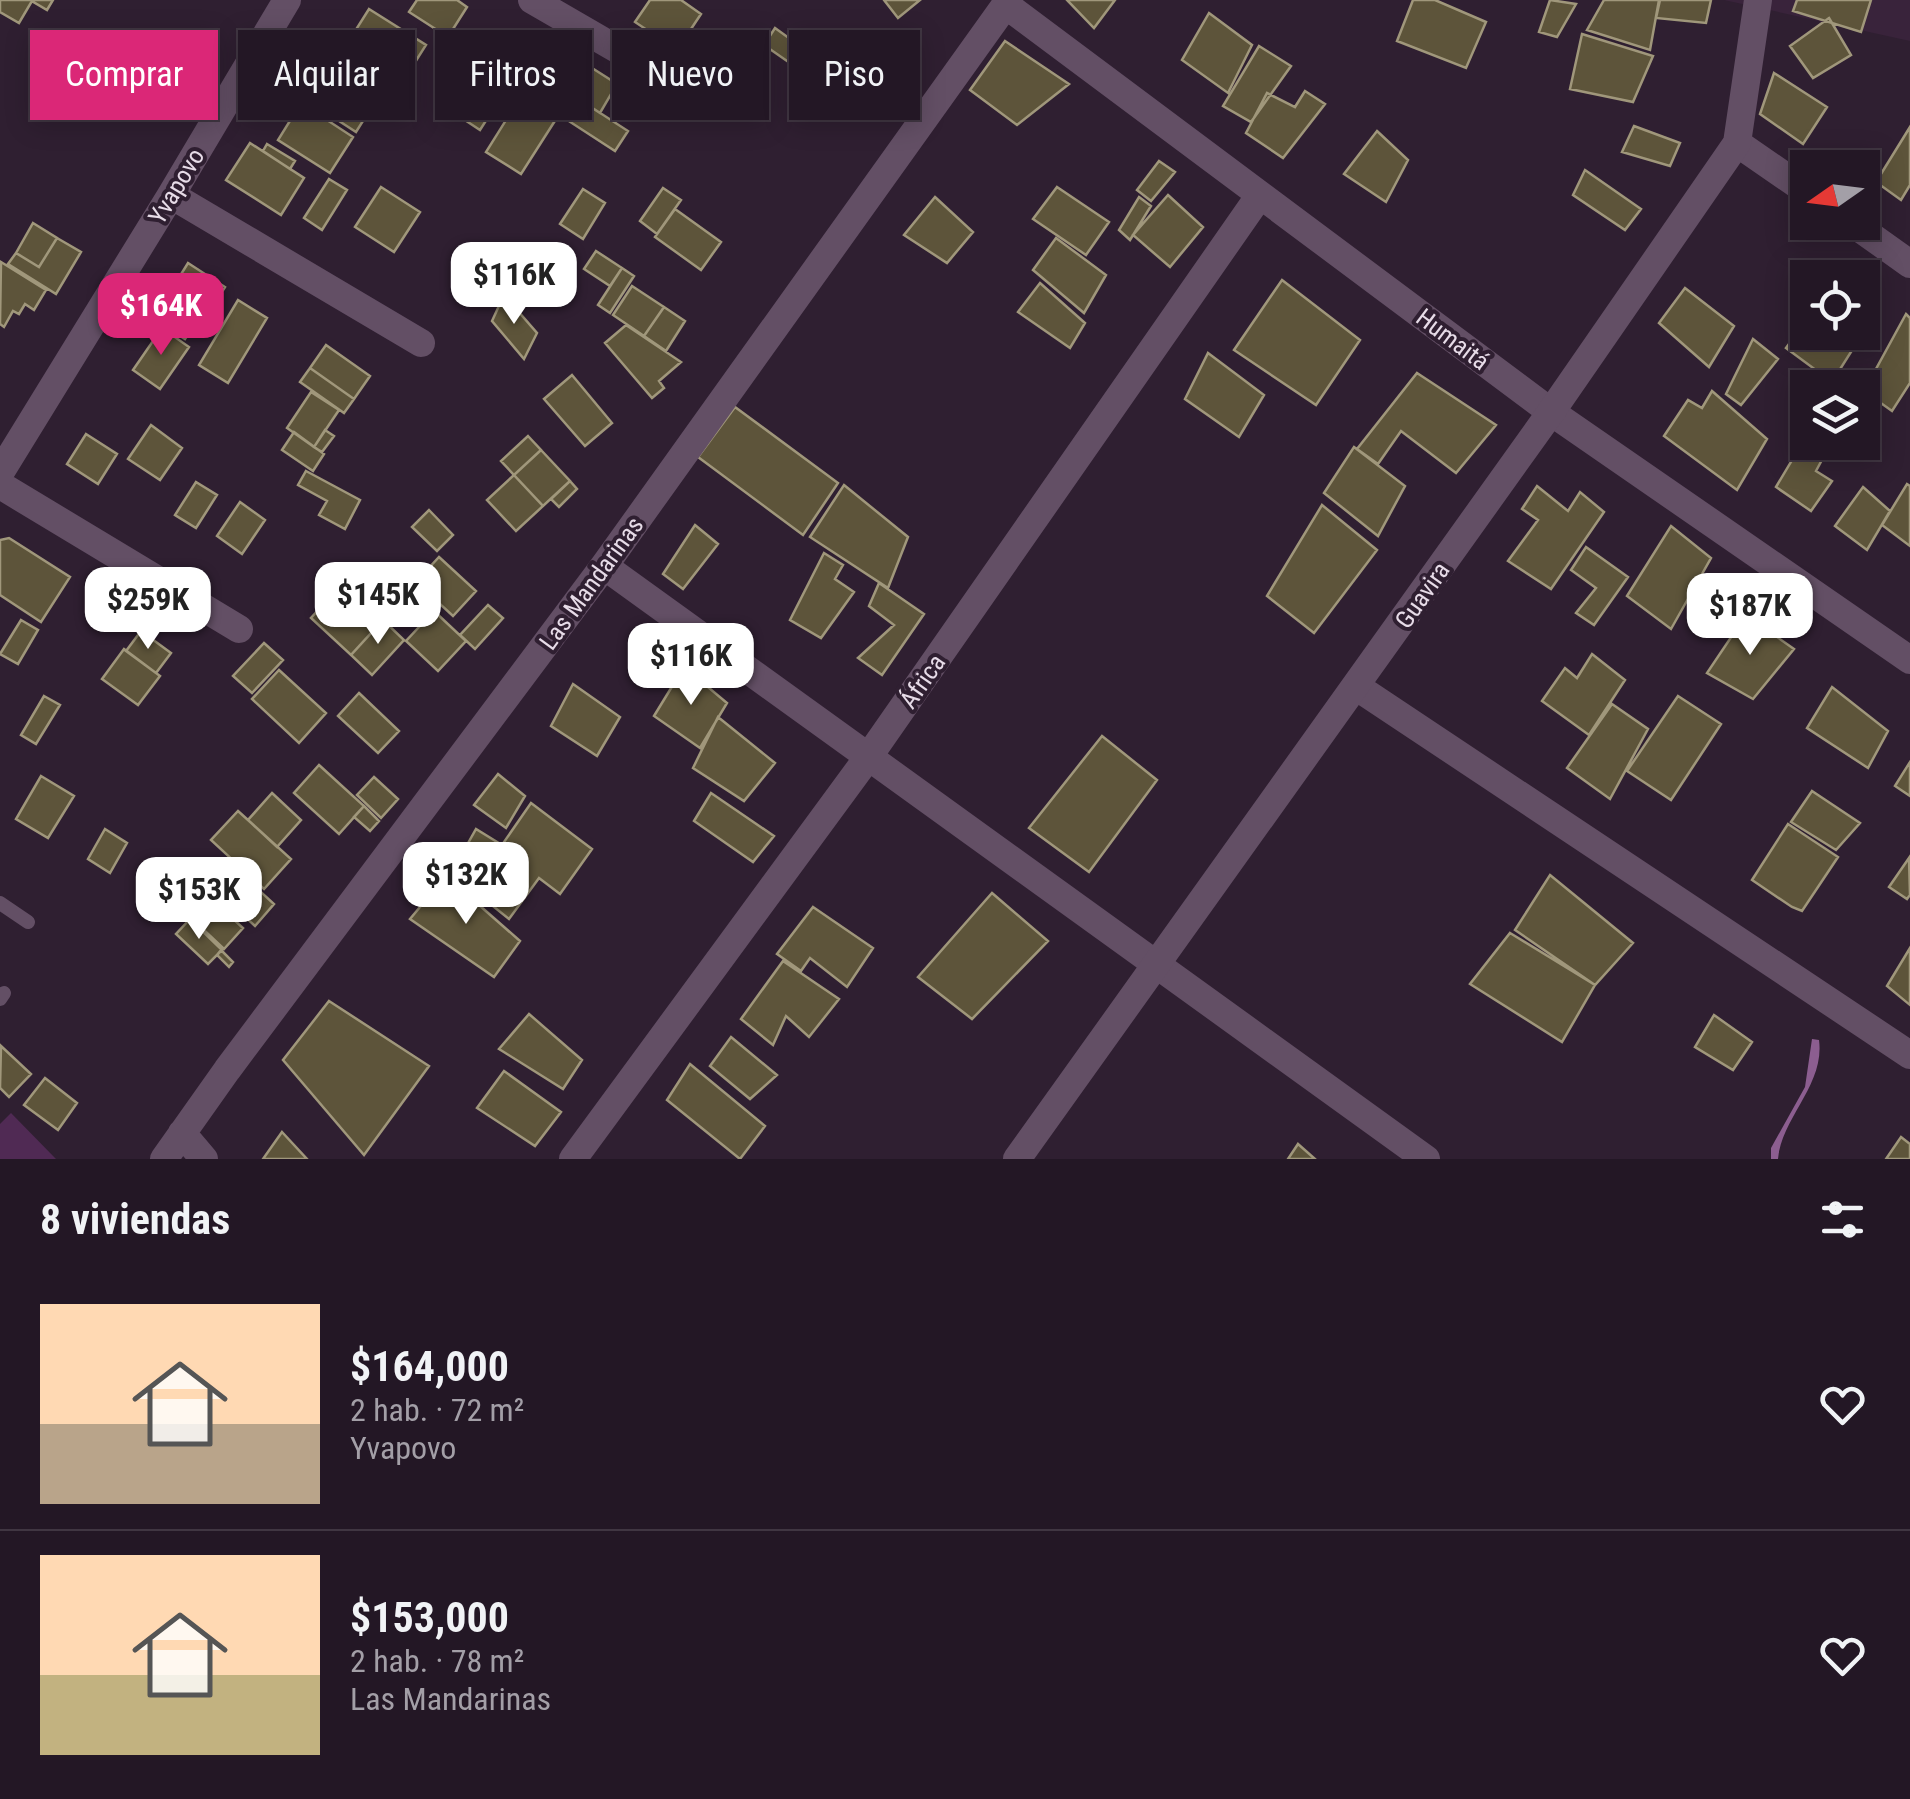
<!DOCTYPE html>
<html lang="es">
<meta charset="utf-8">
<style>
body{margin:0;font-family:"Roboto Condensed",sans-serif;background:#2f2432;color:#f1f3f6;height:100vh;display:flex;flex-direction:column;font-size:38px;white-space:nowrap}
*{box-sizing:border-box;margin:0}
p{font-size:32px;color:#a39fa7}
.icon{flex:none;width:55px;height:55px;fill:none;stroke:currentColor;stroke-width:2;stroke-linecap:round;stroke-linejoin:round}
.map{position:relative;height:1159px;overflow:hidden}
.panel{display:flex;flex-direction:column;background:#231725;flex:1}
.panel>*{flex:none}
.top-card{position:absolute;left:30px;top:30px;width:1000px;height:90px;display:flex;gap:20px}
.needle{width:65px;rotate:256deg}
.tools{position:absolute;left:1790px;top:150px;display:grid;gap:20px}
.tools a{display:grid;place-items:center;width:90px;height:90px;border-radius:0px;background:#231725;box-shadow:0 5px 25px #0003,0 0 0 2px #403642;font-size:50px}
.price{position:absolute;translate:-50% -85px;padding:0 22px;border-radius:20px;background:#fff;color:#222;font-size:32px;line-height:65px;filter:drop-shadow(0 2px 5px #0008)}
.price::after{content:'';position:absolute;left:50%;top:60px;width:30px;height:22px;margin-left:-15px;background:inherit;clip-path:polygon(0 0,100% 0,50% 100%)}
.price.on{background:#db2777;color:#fff}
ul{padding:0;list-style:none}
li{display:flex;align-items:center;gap:30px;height:250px;padding:0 40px}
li+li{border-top:2px solid #403642}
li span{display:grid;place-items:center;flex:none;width:280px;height:200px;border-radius:0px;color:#555}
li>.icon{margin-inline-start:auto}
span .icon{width:120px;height:120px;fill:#fffc;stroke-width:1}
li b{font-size:42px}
h2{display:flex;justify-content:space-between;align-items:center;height:120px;padding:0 40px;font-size:42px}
.tag{padding:0 35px;border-radius:0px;background:#231725;box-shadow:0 5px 25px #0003,0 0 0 2px #403642;font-size:35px;line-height:90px}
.tag.on{background:#db2777;color:#fff}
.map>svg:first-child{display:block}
.built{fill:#39233b}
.green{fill:#502a54}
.water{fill:#8c5e90}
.building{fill:#5d543a;stroke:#a0977b;stroke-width:2.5}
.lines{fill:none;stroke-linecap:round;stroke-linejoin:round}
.service{stroke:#634f65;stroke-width:14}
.minor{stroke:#634f65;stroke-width:28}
.tertiary{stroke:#634f65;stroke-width:28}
.labels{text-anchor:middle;stroke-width:8;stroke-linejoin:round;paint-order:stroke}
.street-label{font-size:25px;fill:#e7dce8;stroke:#2f1f31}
</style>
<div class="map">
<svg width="1910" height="1159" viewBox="0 0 1910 1159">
<rect width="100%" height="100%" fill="#2f1f31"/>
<path class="built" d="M1724,0H1910V41Z"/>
<path class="green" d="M11,1113L56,1159H0V1124Z"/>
<path class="water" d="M1812,1039L1819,1040C1825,1085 1782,1117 1778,1159H1771V1148L1805,1087Z"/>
<path class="building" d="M0,0H30L32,1L19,23L0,12Z
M30,0H53L47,10Z
M417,0H457L467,7L448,37L409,12Z
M650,0H681L701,14L677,50L635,22Z
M884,0H920L898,18Z
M1067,0H1115L1094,28Z
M1413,0H1435L1486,22L1466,68L1397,41Z
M1550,0L1576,4L1557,37L1539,32Z
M1604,0H1659L1650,50L1587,30Z
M1660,0H1711L1706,23L1656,18Z
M1797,0H1871L1861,32L1793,11Z
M369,9L426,45L407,75L350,39Z
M1209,13L1252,45L1228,93L1182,60Z
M1829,18L1851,55L1813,78L1790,46Z
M775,28L811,54L800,70L764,45Z
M1582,34L1653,56L1633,102L1570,89Z
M482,36L523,63L480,130L439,103Z
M1005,41L1069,84L1017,125L970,90Z
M715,44L740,62L709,106L684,88Z
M1259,46L1291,66L1251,122L1223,106Z
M318,66L375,102L356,132L299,95Z
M592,68L617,84L600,113L574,96Z
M1774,73L1827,107L1803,144L1760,114Z
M725,83L737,92L721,114L709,106Z
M1305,91L1325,104L1283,158L1246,133L1267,93L1295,107Z
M523,93L558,116L521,174L486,152Z
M574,96L628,131L615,151L561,116Z
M301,103L353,137L330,173L278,140Z
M1634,126L1680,143L1670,166L1622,152Z
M1910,127V185L1901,200L1876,182Z
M1377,131L1408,160L1386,202L1344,174Z
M250,143L304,178L281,215L226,180Z
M267,144L295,161L290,169L263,151Z
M1159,161L1175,172L1151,201L1137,190Z
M1585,170L1641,209L1625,230L1573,195Z
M329,179L347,190L322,230L304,218Z
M381,187L420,212L394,252L355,227Z
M1057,187L1109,222L1086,255L1033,219Z
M663,188L681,200L657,234L640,221Z
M583,189L605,203L583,239L560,224Z
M1168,195L1203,227L1170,267L1133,235Z
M935,197L973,232L947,263L904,235Z
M1139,197L1151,206L1130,240L1119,230Z
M675,209L721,242L701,270L655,237Z
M33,223L57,238L39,267L16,253Z
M57,238L81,252L56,294L8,264L16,253L39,267Z
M1056,238L1106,275L1084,313L1033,270Z
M596,251L622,268L610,286L584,269Z
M1,262L46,290L34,310L25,304L19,314L13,311L4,327L0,324Z
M188,263L225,287L198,329L162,305Z
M622,268L634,276L610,313L598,305Z
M1282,280L1360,340L1316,405L1234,350Z
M1040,283L1085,323L1070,348L1018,312Z
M632,286L664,307L644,336L613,315Z
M1685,288L1734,326L1709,367L1659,323Z
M504,295L537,333L524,359L492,321Z
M238,300L267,318L228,383L199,365Z
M664,307L685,321L666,351L644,336Z
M166,308L194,326L185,339L158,322Z
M1906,314L1910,318V383L1892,411L1864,391Z
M1808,318V332H1862V321L1868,325L1832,382L1786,348Z
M626,325L681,362L659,381L664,388L652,398L605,343Z
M162,328L189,347L160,389L133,370Z
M1753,339L1778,359L1741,405L1726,394Z
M326,345L370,376L354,399L310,368Z
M1208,353L1264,395L1239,437L1185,399Z
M310,368L354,399L344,413L300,382Z
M1417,373L1496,425L1456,473L1401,431L1378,464L1357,449Z
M572,375L612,423L585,446L544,399Z
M1712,391L1767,439L1737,490L1664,436L1688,400L1702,408Z
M311,392L339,410L314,447L287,428Z
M735,407L838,483L803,535L698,457Z
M151,425L182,448L160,480L128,459Z
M325,430L334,436L322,452L314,447Z
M294,432L324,454L313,471L282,450Z
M86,434L117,454L98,484L67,464Z
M528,436L541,450L514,475L501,461Z
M1801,445L1824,456L1816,471L1832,481L1811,511L1776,487Z
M1354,447L1405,486L1378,536L1324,493Z
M541,450L570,481L543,506L514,475Z
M306,471L360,500L345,529L319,515L327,501L298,485Z
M514,475L543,506L516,531L487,500Z
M570,481L577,489L559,507L551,499Z
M196,482L217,495L196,528L175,515Z
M1907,484L1910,486V546L1882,525Z
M844,485L908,537L888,588L810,537Z
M1537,486L1568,511L1580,492L1604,512L1551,589L1508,561L1538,520L1522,509Z
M1863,487L1890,511L1867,550L1835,526Z
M240,502L265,520L242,554L217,536Z
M1322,505L1377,550L1314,633L1267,596Z
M429,510L453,535L437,551L412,527Z
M695,525L718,544L683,589L663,574Z
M1671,526L1711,558L1671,629L1627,596Z
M9,538L70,577L41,622L0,595V540Z
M1586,547L1628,577L1594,625L1576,613L1596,588L1571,570Z
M824,553L843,565L835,579L854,592L821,638L790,620Z
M439,557L476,591L453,616L416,582Z
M879,583L924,614L882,675L858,658L894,625L869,606Z
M342,584L382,621L351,655L311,618Z
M418,596L434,611L422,624L406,609Z
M488,605L503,618L475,649L460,635Z
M434,611L466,641L438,671L406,641Z
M1746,615L1794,649L1753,699L1707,673Z
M21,620L38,630L18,664L0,654Z
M383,620L404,640L372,675L351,655Z
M141,631L171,653L156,673L126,651Z
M264,643L283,660L252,693L233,676Z
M124,649L160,676L138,705L102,679Z
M1592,654L1625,680L1589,735L1542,701L1565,668L1577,678Z
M684,667L727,703L700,748L654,716Z
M279,670L326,713L299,743L252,699Z
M573,684L620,717L597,756L551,726Z
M1832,687L1888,731L1868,768L1807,728Z
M359,693L399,731L378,753L338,716Z
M44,696L60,705L36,744L21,735Z
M1678,696L1721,724L1671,800L1627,771Z
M1612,704L1648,729L1610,799L1567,768Z
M718,717L775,763L744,801L693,768Z
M1102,736L1157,780L1089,872L1029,828Z
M1910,762V796L1895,786Z
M319,765L364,806L339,834L294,793Z
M498,774L525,796L506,828L474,805Z
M41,776L74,796L48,838L16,819Z
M374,777L398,799L381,818L357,795Z
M1812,791L1860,823L1836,850L1791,822Z
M272,793L301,820L277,847L248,820Z
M711,793L774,836L753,862L694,821Z
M531,803L592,849L560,894L539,878L509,919L463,882L476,862L462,854L476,829L502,845Z
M364,806L379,821L370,831L354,817Z
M238,811L291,859L264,889L211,840Z
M1788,824L1838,857L1802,911L1792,907L1752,880Z
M105,829L127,843L110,873L88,859Z
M1909,858L1910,895L1907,899L1889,887Z
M1550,875L1633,943L1595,985L1515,930Z
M446,876L520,941L494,977L410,919Z
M249,881L274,904L255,926L230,903Z
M992,893L1048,941L972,1019L918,977Z
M207,895L243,928L224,949L189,916Z
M813,907L873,948L847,987L810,958L801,971L777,954Z
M190,919L222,950L208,964L176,934Z
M1510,933L1595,985L1562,1042L1470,984Z
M1910,948V1005L1887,986Z
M221,950L233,962L229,967L217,955Z
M783,961L839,999L809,1037L786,1016L773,1045L741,1019Z
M329,1001L429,1066L364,1155L283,1060Z
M529,1014L582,1060L563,1089L499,1049Z
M1714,1015L1752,1042L1733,1070L1695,1047Z
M731,1037L777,1075L750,1099L710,1066Z
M1,1046L31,1074L9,1097L0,1088Z
M690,1064L765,1126L740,1159L667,1100Z
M504,1071L561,1112L535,1146L477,1108Z
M45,1078L77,1103L58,1130L24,1105Z
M282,1132L307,1159H263Z
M1901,1137L1910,1144V1159H1886Z
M1298,1144L1315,1159H1288Z"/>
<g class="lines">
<path class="service" d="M0,903L28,922
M0,999L4,993"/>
<path class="minor" d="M532,0L641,63
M1006,5L1551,412L1910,660
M1737,143L1808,192
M171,195L421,343
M1851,222L1910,264
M0,473L171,195L287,0
M0,485L239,629
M604,566L1426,1159
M1357,687L1910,1055
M182,1133L204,1159
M164,1159L227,1070L604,566L1009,0
M573,1159L869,756L1260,195"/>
<path class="tertiary" d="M1017,1159L1551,412L1737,143L1758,0"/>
</g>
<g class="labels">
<g class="street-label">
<text transform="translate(176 186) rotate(-59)" y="9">Yvapovo</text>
<text transform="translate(1453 339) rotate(37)" y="9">Humaitá</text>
<text transform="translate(591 583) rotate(-54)" y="9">Las Mandarinas</text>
<text transform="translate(1422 595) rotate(-55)" y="9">Guavira</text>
<text transform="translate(922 681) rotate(-55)" y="9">África</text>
</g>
</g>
</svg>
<div class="tools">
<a><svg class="needle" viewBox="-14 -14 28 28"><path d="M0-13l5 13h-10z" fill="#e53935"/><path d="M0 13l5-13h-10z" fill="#a39fa7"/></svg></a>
<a><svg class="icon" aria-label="locate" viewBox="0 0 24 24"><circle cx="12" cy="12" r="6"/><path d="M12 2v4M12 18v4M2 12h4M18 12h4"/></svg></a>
<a><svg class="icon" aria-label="layers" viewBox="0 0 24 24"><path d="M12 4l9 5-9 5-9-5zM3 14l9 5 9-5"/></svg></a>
</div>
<b class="price" style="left:514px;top:327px">$116K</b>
<b class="price on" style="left:161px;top:358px">$164K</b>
<b class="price" style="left:378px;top:647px">$145K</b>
<b class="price" style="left:148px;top:652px">$259K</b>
<b class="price" style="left:1750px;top:658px">$187K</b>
<b class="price" style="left:691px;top:708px">$116K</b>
<b class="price" style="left:466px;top:927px">$132K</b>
<b class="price" style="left:199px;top:942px">$153K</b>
<div class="top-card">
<a class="tag on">Comprar</a>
<a class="tag">Alquilar</a>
<a class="tag">Filtros</a>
<a class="tag">Nuevo</a>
<a class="tag">Piso</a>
</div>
</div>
<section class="panel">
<h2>8 viviendas<svg class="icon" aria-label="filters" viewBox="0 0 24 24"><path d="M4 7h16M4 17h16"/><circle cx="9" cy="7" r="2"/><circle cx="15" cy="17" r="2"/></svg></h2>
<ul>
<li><span style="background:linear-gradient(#ffd9b3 60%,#b9a48a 0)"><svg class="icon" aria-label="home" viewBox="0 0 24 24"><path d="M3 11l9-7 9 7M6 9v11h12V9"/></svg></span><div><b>$164,000</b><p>2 hab. · 72 m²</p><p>Yvapovo</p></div><svg class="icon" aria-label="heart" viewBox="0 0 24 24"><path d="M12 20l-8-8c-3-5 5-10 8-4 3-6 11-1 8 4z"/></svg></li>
<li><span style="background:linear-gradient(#ffd9b3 60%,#c2b280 0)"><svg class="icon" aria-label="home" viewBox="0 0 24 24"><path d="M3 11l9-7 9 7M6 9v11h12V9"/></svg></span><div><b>$153,000</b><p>2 hab. · 78 m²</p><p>Las Mandarinas</p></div><svg class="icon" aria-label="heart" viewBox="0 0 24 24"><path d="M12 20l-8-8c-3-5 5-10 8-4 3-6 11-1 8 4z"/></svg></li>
</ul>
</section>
